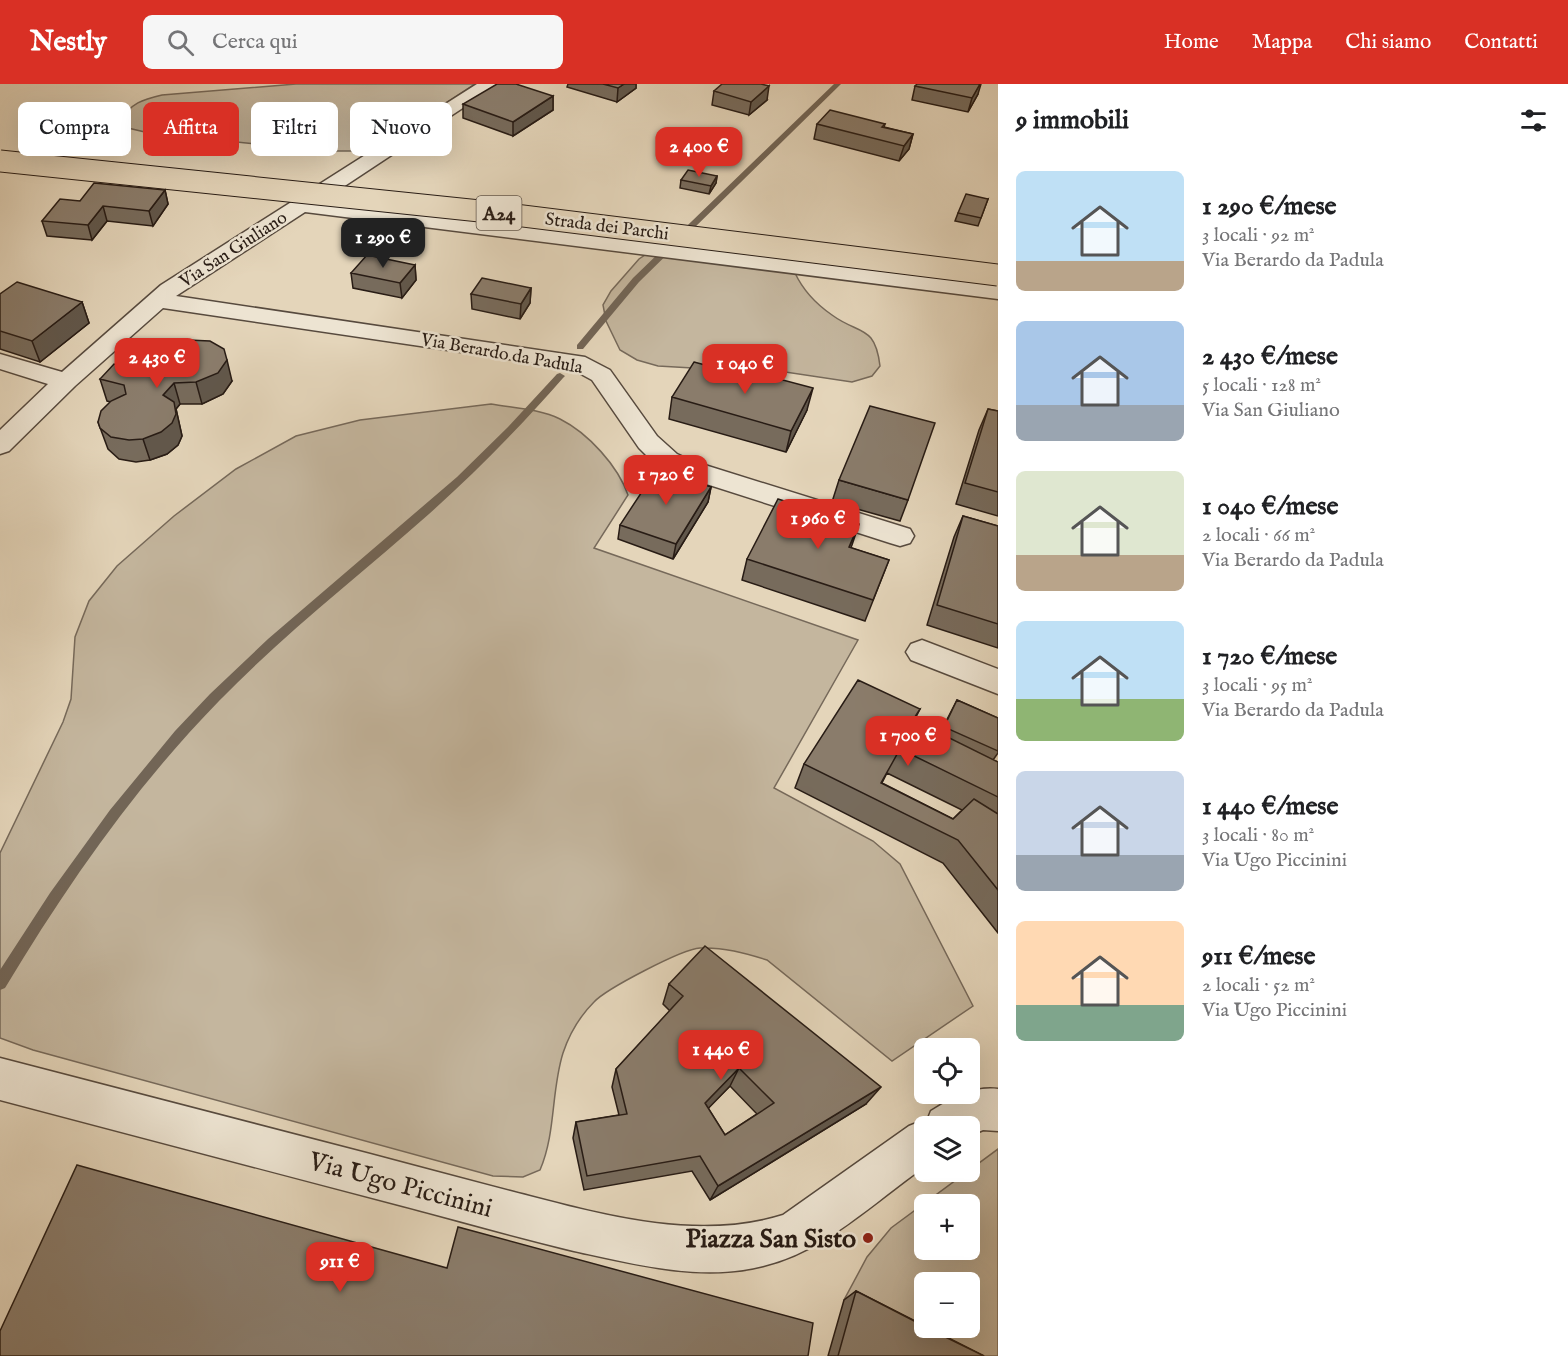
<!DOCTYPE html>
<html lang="it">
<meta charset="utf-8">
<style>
body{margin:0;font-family:"IM FELL English",serif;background:#f6f6f6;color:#202124;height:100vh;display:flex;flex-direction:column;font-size:22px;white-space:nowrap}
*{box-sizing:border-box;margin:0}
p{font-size:20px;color:#757577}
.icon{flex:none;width:33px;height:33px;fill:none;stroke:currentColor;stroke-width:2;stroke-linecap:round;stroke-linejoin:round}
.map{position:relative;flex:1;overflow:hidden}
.drawer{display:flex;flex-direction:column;background:#fff;width:570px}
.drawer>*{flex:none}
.guide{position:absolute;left:18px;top:18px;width:570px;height:54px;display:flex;gap:12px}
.fabs{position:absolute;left:914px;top:954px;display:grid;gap:12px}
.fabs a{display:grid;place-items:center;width:66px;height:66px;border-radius:9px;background:#fff;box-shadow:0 6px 24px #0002;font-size:30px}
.price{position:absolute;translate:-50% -51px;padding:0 14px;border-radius:12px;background:#d93025;color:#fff;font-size:20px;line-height:39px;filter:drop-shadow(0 2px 3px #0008)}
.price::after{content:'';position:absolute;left:50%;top:36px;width:18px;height:14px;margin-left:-9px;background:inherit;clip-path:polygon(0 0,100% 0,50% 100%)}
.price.current{background:#222;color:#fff}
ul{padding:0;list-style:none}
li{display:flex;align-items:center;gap:18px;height:150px;padding:0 18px}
li span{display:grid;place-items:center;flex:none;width:168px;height:120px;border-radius:9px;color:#555}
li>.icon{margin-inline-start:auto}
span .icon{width:72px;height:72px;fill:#fffc;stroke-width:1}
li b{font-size:26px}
h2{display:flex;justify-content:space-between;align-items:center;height:72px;padding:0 18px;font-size:26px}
.chip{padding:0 21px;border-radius:9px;background:#fff;box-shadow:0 6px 24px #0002;font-size:21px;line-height:54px}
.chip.current{background:#d93025;color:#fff}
header{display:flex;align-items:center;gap:36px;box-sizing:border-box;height:84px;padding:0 30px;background:#d93025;color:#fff}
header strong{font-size:28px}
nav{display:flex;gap:33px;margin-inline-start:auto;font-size:21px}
.search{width:420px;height:54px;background:#f6f6f6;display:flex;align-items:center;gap:15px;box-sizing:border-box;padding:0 21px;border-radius:9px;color:#757577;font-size:22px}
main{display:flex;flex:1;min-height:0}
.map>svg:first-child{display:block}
.green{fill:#c4b69e;stroke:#76695a;stroke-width:1.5;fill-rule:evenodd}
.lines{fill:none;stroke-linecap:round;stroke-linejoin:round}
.stream{fill:#726556;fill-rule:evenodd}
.minor-casing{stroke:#574a3e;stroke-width:3}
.minor{fill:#ede4d2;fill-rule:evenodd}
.highway-bridge-casing{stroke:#281c15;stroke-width:23;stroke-linecap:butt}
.highway-bridge{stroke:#e4d5ba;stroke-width:21}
.wall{fill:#776b5c;stroke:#281c15;stroke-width:1.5;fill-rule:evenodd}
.shaded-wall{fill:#61574b;stroke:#281c15;stroke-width:1.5}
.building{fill:#8a7c6b;stroke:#281c15;stroke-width:1.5;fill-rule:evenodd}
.poi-dot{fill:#8f2418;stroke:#ede4d2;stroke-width:2}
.labels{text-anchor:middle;stroke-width:5;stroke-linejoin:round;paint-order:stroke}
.far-street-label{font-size:18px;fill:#281c15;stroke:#ede4d2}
.shield{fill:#ede4d2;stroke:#63584e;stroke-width:1.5}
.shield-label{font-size:20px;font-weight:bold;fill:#281c15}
.near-street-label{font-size:26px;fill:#281c15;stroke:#ede4d2}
.near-poi-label{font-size:26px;font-weight:bold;fill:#281c15;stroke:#ede4d2;text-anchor:end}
</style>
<header>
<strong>Nestly</strong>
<div class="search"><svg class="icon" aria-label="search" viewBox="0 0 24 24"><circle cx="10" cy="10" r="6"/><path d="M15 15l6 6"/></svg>Cerca qui</div>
<nav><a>Home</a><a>Mappa</a><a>Chi siamo</a><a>Contatti</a></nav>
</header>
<main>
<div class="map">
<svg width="998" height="1272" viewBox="0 0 998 1272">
<rect width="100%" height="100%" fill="#e4d5ba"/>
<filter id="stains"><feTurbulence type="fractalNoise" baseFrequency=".00333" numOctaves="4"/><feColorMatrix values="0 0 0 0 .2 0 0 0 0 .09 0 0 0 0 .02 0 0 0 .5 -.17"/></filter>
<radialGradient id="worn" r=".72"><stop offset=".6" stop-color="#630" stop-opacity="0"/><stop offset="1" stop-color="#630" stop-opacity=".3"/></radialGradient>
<path class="green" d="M296,0H475L388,57L351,67H326L149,49L128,44L122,38C128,19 145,15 162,11Z
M648,169L795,189C803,206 816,220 832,231C859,251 875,240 880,282L872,292L852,298L758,284L710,285L658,282L637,276L620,266L606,237L603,221L611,207L639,175Z
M491,320C513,324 540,325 560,335C588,349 618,382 628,411L594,464L858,556L774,704L873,757L900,780L973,922L892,977L767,876C745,869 723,863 700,864C682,865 606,905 594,918C580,932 569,951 563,969C551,1007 556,1049 540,1086L523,1093L493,1092L33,966L0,954V769L63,638L71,615L75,553L89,517L117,482L174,432L236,385L296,352L360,336Z
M998,1065V1272H955L844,1216L867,1173L891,1144ZM924,1120H969V1166H924ZM924,1198H969V1244H924Z"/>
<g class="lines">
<path class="stream" d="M834,0H841L639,198L583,265H577V261L633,194Z
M560,289L565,292L563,294C521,342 477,387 429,430C359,492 285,549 219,617C135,703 67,801 5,904L0,906V886L50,809L110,726L175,647L210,610L268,555L457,393L508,343L557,290Z"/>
<g class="minor-casing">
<path id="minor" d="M477,0H499L322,117L998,201V215L305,128L176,212L585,273L610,286L657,352L677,370L692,377L910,445L914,452L910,459L900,462L890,459L672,389L657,382L639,364L592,296L570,284L163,224L75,302L9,367L0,370V346L48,300L0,285V270L62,288L161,201Z
M922,556L998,585V610L911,576L906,568L911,560Z
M0,974C123,1006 246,1038 370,1070C416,1082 463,1095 510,1107C596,1129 695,1159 783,1131L909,1042L924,1036L927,1037L931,1027C952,1014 973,1002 998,1005V1047L983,1046L969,1052V1042H924V1083C873,1119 825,1167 763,1182C702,1198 633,1180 574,1167C516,1153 460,1137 403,1122C268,1087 134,1051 0,1016Z"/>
</g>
<use href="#minor" class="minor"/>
<g class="highway-bridge-casing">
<path id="highway-bridge" d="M0,77L499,129L998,191"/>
</g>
<use href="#highway-bridge" class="highway-bridge"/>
</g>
<path class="wall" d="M568,0H636V4L617,18L567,3Z
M915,2L978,10L968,28L912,16Z
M714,7L767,16L749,31L712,21Z
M553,12V26L513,52L463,34V20Z
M817,40H885L884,43L913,50L909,65L899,77L814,55Z
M717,92L716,99L709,110L680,104L681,96Z
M165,106L168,120L153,142L107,137L92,156L47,152L42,137L80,117Z
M988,115L978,142L955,137L958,129Z
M415,181L416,196L402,214L353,204L351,189Z
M531,204L530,219L520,235L472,225L471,210Z
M0,210L82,218L89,239L40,278L0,265Z
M153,283L232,297L223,310L202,320H180L176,325L182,352L178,361L167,370L150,376L136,378L119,375L108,365L98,338L111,318L107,317L100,295Z
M672,313L807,326L786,368L669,335Z
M988,325L998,327V432L956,420L979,346Z
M839,396L908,416L900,437L832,418Z
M711,403L708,418L673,475L618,455L620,441Z
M963,432L998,442V564L927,541L954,453Z
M851,464L889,476L865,537L742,496L747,475Z
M957,616L998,634V669L993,676L998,678V849L943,779L795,704L804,680L920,625L914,637L940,649ZM887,689L962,726L953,735L882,699Z
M669,900L866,1020L710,1116L692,1087L584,1106L573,1054L576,1038L619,1031L612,1003L616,985L670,927L663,920ZM730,1002L757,1030L725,1051L708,1024Z
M856,1207L984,1272H828L844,1216Z"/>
<path class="shaded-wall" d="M624,0H636V4L617,18L618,4Z
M980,0H981L978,10L968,28L972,14Z
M769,2L767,16L749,31L751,18Z
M553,12V26L513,52V38Z
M913,50L909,65L899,77L904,62Z
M717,92L716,99L709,110L711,102Z
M165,106L168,120L153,142L149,127Z
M103,122L107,137L92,156L88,141Z
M415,181L416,196L402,214L400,199Z
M531,204L530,219L520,235L521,220Z
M82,218L89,239L40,278L32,257Z
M227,276L232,297L223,310L202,320L196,298Z
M174,299L180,320L176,325L182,352L178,361L167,370L150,376L143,355L163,311Z
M813,304L807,326L786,368L791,347Z
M711,403L708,418L673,475L676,460Z
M859,440L852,461L842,484L849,463Z
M739,984L730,1002L697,1036L705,1019Z
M881,1003L866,1020L710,1116L718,1102Z"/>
<path class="building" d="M497,0H516L553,12L513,38L463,20Z
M603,0H624L618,4Z
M722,0H761L769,2L751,18L714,7Z
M917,0H980L972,14L915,2Z
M830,26L885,40L882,43L913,50L904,62L817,40Z
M688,86L717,92L711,102L681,96Z
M94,99L165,106L149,127L103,122L88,141L42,137L60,115L80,117Z
M966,110L988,115L981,134L958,129Z
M367,171L415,181L400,199L351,189Z
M482,194L531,204L521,220L471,210Z
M17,198L82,218L32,257L0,247V210Z
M188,256L210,257L224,265L227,276L218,289L196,298L174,299L163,311L174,318L176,330L172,339L161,348L143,355L129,356L111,353L100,344L98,338L101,327L111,317L126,310L124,301L100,295L114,280L138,286L153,283L154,273L164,264Z
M694,278L753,294L756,289L813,304L791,347L672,313Z
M870,322L935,339L908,416L839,396Z
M988,325L998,327V408L965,399Z
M657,385L711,403L676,460L620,441Z
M778,415L859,440L849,463L889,476L873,516L747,475Z
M963,432L998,442V540L937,521Z
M858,596L920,625L913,636L998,678V713L900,665L881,699L953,735L974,715L998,730V806L958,756L804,680Z
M957,616L998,634V667L944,643Z
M705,862L881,1003L718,1102L700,1072L587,1092L576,1038L627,1030L616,985L683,912L669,900ZM739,984L774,1019L725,1051L705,1019Z
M77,1081L447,1184L458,1143L813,1239L808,1272H0V1247Z
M856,1207L924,1242V1244H927L984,1272H838Z"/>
<circle class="poi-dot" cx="868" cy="1154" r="6"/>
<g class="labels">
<g class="far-street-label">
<text transform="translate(607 142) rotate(7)" y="6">Strada dei Parchi</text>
<text transform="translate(233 165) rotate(-33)" y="6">Via San Giuliano</text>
<text transform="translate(502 269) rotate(10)" y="6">Via Berardo da Padula</text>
</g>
<rect class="shield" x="476.5" y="112" width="45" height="34" rx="4.5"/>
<g class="shield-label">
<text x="499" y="136">A24</text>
</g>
<g class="near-street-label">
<text transform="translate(401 1100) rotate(15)" y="9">Via Ugo Piccinini</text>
</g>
<g class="near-poi-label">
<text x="856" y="1163">Piazza San Sisto</text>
</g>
</g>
<rect width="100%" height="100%" filter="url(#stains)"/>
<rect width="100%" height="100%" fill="url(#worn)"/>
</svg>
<div class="fabs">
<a><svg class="icon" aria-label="locate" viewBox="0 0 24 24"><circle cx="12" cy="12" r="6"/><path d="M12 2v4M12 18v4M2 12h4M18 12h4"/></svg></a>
<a><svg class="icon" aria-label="layers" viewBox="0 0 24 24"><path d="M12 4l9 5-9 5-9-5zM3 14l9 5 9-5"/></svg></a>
<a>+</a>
<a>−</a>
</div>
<b class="price" style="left:699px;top:94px">2 400 €</b>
<b class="price current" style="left:383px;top:185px">1 290 €</b>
<b class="price" style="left:157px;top:305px">2 430 €</b>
<b class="price" style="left:745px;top:311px">1 040 €</b>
<b class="price" style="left:666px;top:422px">1 720 €</b>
<b class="price" style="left:818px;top:466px">1 960 €</b>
<b class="price" style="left:908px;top:683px">1 700 €</b>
<b class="price" style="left:721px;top:997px">1 440 €</b>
<b class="price" style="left:340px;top:1209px">911 €</b>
<div class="guide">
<a class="chip">Compra</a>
<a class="chip current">Affitta</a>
<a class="chip">Filtri</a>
<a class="chip">Nuovo</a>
</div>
</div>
<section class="drawer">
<h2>9 immobili<svg class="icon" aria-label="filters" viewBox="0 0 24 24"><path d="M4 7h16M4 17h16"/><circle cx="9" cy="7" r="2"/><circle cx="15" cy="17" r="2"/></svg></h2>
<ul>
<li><span style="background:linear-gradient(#bfe0f5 75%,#b9a48a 0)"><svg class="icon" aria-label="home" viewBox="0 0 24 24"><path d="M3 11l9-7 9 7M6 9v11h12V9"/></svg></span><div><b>1 290 €/mese</b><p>3 locali · 92 m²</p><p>Via Berardo da Padula</p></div></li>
<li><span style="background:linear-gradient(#a9c7e8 70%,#9aa5b1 0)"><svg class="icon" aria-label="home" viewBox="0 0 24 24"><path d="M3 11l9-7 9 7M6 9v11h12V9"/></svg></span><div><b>2 430 €/mese</b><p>5 locali · 128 m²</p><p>Via San Giuliano</p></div></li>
<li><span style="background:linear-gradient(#dfe7d0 70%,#b9a48a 0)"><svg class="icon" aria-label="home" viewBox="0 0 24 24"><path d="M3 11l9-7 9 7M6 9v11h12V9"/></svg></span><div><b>1 040 €/mese</b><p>2 locali · 66 m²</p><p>Via Berardo da Padula</p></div></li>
<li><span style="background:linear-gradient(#bfe0f5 65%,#8fb573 0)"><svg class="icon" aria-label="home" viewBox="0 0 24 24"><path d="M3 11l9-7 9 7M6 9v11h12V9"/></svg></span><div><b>1 720 €/mese</b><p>3 locali · 95 m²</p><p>Via Berardo da Padula</p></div></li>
<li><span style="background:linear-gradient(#c9d6e8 70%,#9aa5b1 0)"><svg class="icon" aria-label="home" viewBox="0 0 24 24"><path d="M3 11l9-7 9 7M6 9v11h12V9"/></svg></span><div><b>1 440 €/mese</b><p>3 locali · 80 m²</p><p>Via Ugo Piccinini</p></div></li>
<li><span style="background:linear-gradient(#ffd9b3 70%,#7fa58c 0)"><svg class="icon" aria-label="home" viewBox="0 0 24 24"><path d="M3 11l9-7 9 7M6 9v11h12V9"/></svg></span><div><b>911 €/mese</b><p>2 locali · 52 m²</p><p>Via Ugo Piccinini</p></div></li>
</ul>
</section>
</main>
